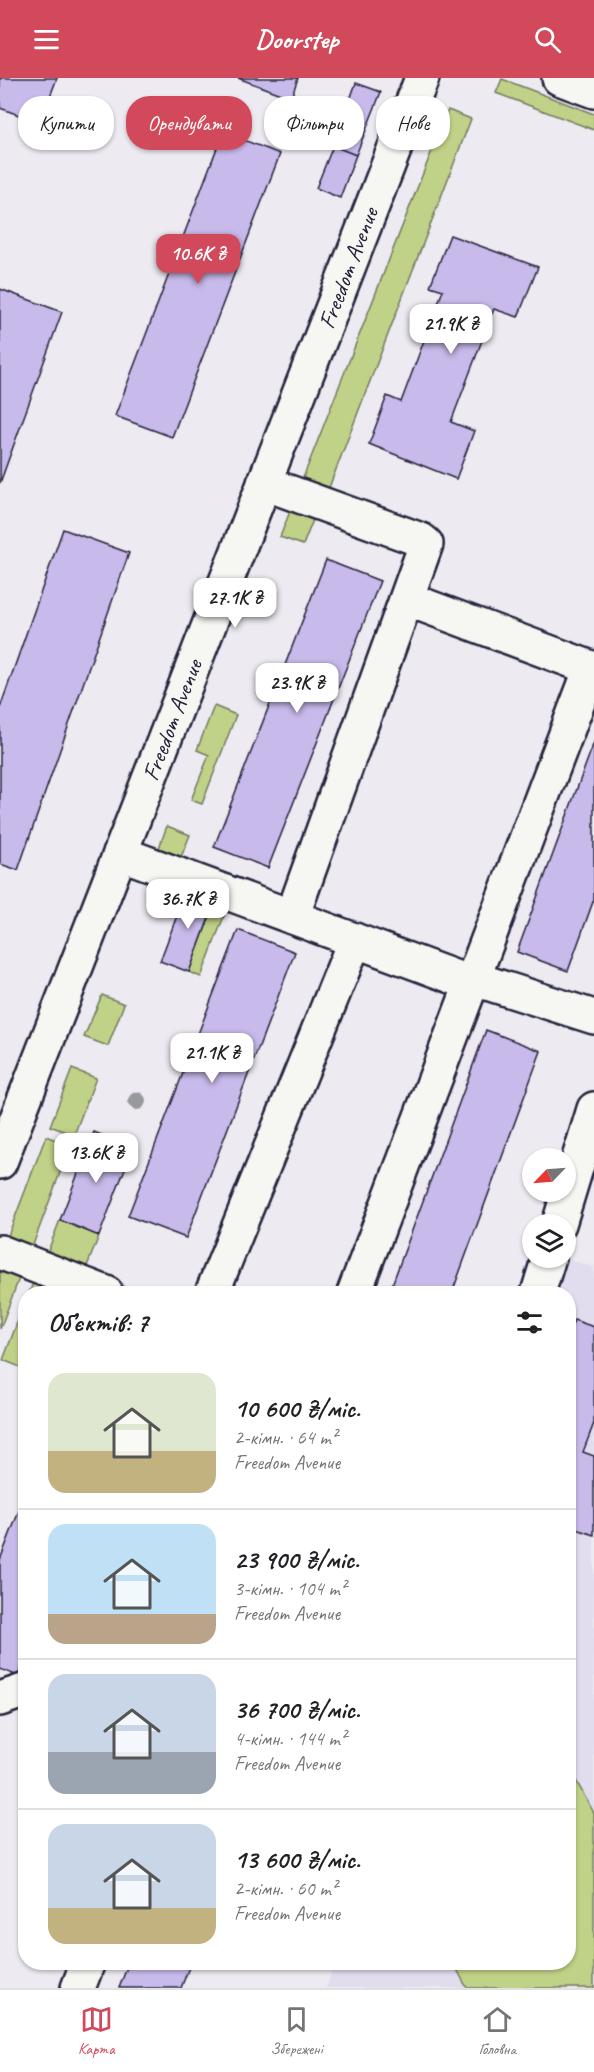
<!DOCTYPE html>
<html lang="uk">
<meta charset="utf-8">
<style>
body{margin:0;font-family:Caveat,sans-serif;background:#f2f2f2;color:#202124;height:100vh;display:flex;flex-direction:column;font-size:22px;white-space:nowrap}
*{box-sizing:border-box;margin:0}
p{font-size:20px;color:#757577}
.icon{flex:none;width:33px;height:33px;fill:none;stroke:currentColor;stroke-width:2;stroke-linecap:round;stroke-linejoin:round}
.map{position:relative;flex:1;overflow:hidden}
.drawer{position:absolute;left:18px;top:1208px;width:558px;height:684px;display:flex;flex-direction:column;background:#fff;border-radius:24px;box-shadow:0 2px 4px #0004}
.drawer>*{flex:none}
.banner{position:absolute;left:18px;top:18px;width:558px;height:54px;display:flex;gap:12px}
.needle{width:39px;rotate:245deg}
.tools{position:absolute;left:522px;top:1070px;display:grid;gap:12px}
.tools a{display:grid;place-items:center;width:54px;height:54px;border-radius:50%;background:#fff;box-shadow:0 2px 4px #0004;font-size:30px}
.price{position:absolute;translate:-50% -51px;padding:0 14px;border-radius:12px;background:#fff;color:#222;font-size:20px;line-height:39px;filter:drop-shadow(0 2px 3px #0008)}
.price::after{content:'';position:absolute;left:50%;top:36px;width:18px;height:14px;margin-left:-9px;background:inherit;clip-path:polygon(0 0,100% 0,50% 100%)}
.price.active{background:#d1495b;color:#fff}
ul{padding:0;list-style:none}
li{display:flex;align-items:center;gap:18px;height:150px;padding:0 30px}
li+li{border-top:2px solid #e0e0e0}
li span{display:grid;place-items:center;flex:none;width:168px;height:120px;border-radius:18px;color:#555}
li>.icon{margin-inline-start:auto}
span .icon{width:72px;height:72px;fill:#fffc;stroke-width:1}
li b{font-size:26px}
h2{display:flex;justify-content:space-between;align-items:center;height:72px;padding:0 30px;font-size:26px}
.pill{padding:0 21px;border-radius:24px;background:#fff;box-shadow:0 2px 4px #0004;font-size:21px;line-height:54px}
.pill.active{background:#d1495b;color:#fff}
header{display:flex;justify-content:space-between;align-items:center;height:78px;padding:0 30px;background:#d1495b;color:#fff;font-size:27px;font-weight:700}
.tab-bar{display:flex;justify-content:space-around;align-items:center;height:84px;border-top:2px solid #e0e0e0;background:#fff;font-size:16px;color:#757577}
.tab-bar a{display:grid;justify-items:center;gap:3px}
.tab-bar .active{color:#d1495b}
.map>svg:first-child{display:block}
.built{fill:#e2dcef}
.green{fill:#c0d287;stroke:#717a61;stroke-width:1.5}
.building{fill:#c8baeb;stroke:#22223b;stroke-width:1.5}
.lines{fill:none;stroke-linecap:round;stroke-linejoin:round}
.minor-casing{stroke:#22223b;stroke-width:38}
.minor{stroke:#f6f6f2;stroke-width:33}
.tree{fill:#97999a}
.labels{text-anchor:middle;stroke-width:4.5;stroke-linejoin:round;paint-order:stroke}
.street-label{font-size:24px;fill:#22223b;stroke:#f6f6f2}
</style>
<header><svg class="icon" aria-label="menu" viewBox="0 0 24 24"><path d="M4 6h16M4 12h16M4 18h16"/></svg>Doorstep<svg class="icon" aria-label="search" viewBox="0 0 24 24"><circle cx="10" cy="10" r="6"/><path d="M15 15l6 6"/></svg></header>
<div class="map">
<svg width="594" height="1910" viewBox="0 0 594 1910">
<rect width="100%" height="100%" fill="#edeaf1"/>
<filter id="ink" filterUnits="userSpaceOnUse"><feTurbulence type="fractalNoise" baseFrequency=".0167" numOctaves="2"/><feDisplacementMap in="SourceGraphic" scale="12" xChannelSelector="R" yChannelSelector="G"/><feConvolveMatrix kernelMatrix="1 2 1 2 8 2 1 2 1" color-interpolation-filters="sRGB"/></filter>
<g filter="url(#ink)">
<path class="built" d="M565,1181L594,1189V1910H326L335,1884H568V1215H555Z"/>
<path class="green" d="M502,1L594,36V52L496,15Z
M448,32L471,41L325,420L299,410Z
M294,423L317,432L303,467L280,459Z
M214,628L236,637L202,726L191,722L209,677L197,672Z
M167,748L190,757L177,789L155,781Z
M216,822H230L201,899L189,894Z
M102,917L124,926L108,968L84,959Z
M72,991L96,1000L74,1057L50,1048Z
M46,1058L70,1068L31,1172L6,1163Z
M60,1142L99,1158L85,1193L46,1178Z
M0,1186L21,1195L0,1251Z
M35,1200L72,1215H29Z
M25,1224V1291L3,1282Z
M569,1694L575,1701L594,1735V1910H467L453,1884H568Z"/>
<path class="building" d="M0,0H57L40,45L0,30Z
M238,0H298L291,20Z
M356,5L381,14L356,77L333,68Z
M223,54L280,76L172,359L115,338Z
M333,68L356,77L340,120L316,110Z
M450,157L538,189L518,239L494,231L451,344L474,353L456,401L369,366L387,318L401,324L443,212L430,208Z
M0,211L62,234L0,405Z
M63,451L129,475L18,792L0,786V630Z
M326,482L380,503L268,790L214,769Z
M594,664V821L568,893L517,874Z
M187,811L216,821L189,894L160,883Z
M238,852L295,874L186,1160L128,1138Z
M486,952L541,973L452,1215H389Z
M94,1054L133,1070L99,1158L60,1142Z
M574,1242L594,1249V1345L583,1374L594,1378V1457L568,1448V1257Z
M26,1415V1579L18,1598L0,1591V1482Z
M129,1884H191L181,1910H119Z"/>
<g class="lines">
<g class="minor-casing">
<path id="minor" d="M559,0L594,13
M264,405L421,462L426,466L292,839
M407,521L594,591
M120,775L462,902L481,903L594,939
M0,1084L422,0
M559,1146L594,1031
M0,1174L106,1215
M212,1215L355,862
M354,1215L591,590
M538,1215L549,1179
M0,1621L26,1612
M78,1910L88,1884"/>
</g>
<use href="#minor" class="minor"/>
</g>
<circle class="tree" cx="137" cy="1023" r="9"/>
</g>
<g class="labels">
<g class="street-label">
<text transform="translate(348 190) rotate(-69)" y="8">Freedom Avenue</text>
<text transform="translate(172 642) rotate(-69)" y="8">Freedom Avenue</text>
</g>
</g>
</svg>
<div class="tools">
<a><svg class="needle" viewBox="-14 -14 28 28"><path d="M0-13l5 13h-10z" fill="#e53935"/><path d="M0 13l5-13h-10z" fill="#757577"/></svg></a>
<a><svg class="icon" aria-label="layers" viewBox="0 0 24 24"><path d="M12 4l9 5-9 5-9-5zM3 14l9 5 9-5"/></svg></a>
</div>
<b class="price active" style="left:198px;top:207px">10.6K ₴</b>
<b class="price" style="left:451px;top:277px">21.9K ₴</b>
<b class="price" style="left:235px;top:551px">27.1K ₴</b>
<b class="price" style="left:297px;top:636px">23.9K ₴</b>
<b class="price" style="left:188px;top:852px">36.7K ₴</b>
<b class="price" style="left:212px;top:1006px">21.1K ₴</b>
<b class="price" style="left:96px;top:1106px">13.6K ₴</b>
<div class="banner">
<a class="pill">Купити</a>
<a class="pill active">Орендувати</a>
<a class="pill">Фільтри</a>
<a class="pill">Нове</a>
</div>
<section class="drawer">
<h2>Об’єктів: 7<svg class="icon" aria-label="filters" viewBox="0 0 24 24"><path d="M4 7h16M4 17h16"/><circle cx="9" cy="7" r="2"/><circle cx="15" cy="17" r="2"/></svg></h2>
<ul>
<li><span style="background:linear-gradient(#dfe7d0 65%,#c2b280 0)"><svg class="icon" aria-label="home" viewBox="0 0 24 24"><path d="M3 11l9-7 9 7M6 9v11h12V9"/></svg></span><div><b>10 600 ₴/міс.</b><p>2-кімн. · 64 m²</p><p>Freedom Avenue</p></div></li>
<li><span style="background:linear-gradient(#bfe0f5 75%,#b9a48a 0)"><svg class="icon" aria-label="home" viewBox="0 0 24 24"><path d="M3 11l9-7 9 7M6 9v11h12V9"/></svg></span><div><b>23 900 ₴/міс.</b><p>3-кімн. · 104 m²</p><p>Freedom Avenue</p></div></li>
<li><span style="background:linear-gradient(#c9d6e8 65%,#9aa5b1 0)"><svg class="icon" aria-label="home" viewBox="0 0 24 24"><path d="M3 11l9-7 9 7M6 9v11h12V9"/></svg></span><div><b>36 700 ₴/міс.</b><p>4-кімн. · 144 m²</p><p>Freedom Avenue</p></div></li>
<li><span style="background:linear-gradient(#c9d6e8 70%,#c2b280 0)"><svg class="icon" aria-label="home" viewBox="0 0 24 24"><path d="M3 11l9-7 9 7M6 9v11h12V9"/></svg></span><div><b>13 600 ₴/міс.</b><p>2-кімн. · 60 m²</p><p>Freedom Avenue</p></div></li>
</ul>
</section>
</div>
<nav class="tab-bar">
<a class="active"><svg class="icon" aria-label="map" viewBox="0 0 24 24"><path d="M3 6l6-2 6 2 6-2v14l-6 2-6-2-6 2zM9 4v14M15 6v14"/></svg>Карта</a>
<a><svg class="icon" aria-label="saved" viewBox="0 0 24 24"><path d="M7 4h10v16l-5-4-5 4z"/></svg>Збережені</a>
<a><svg class="icon" aria-label="home" viewBox="0 0 24 24"><path d="M3 11l9-7 9 7M6 9v11h12V9"/></svg>Головна</a>
</nav>
